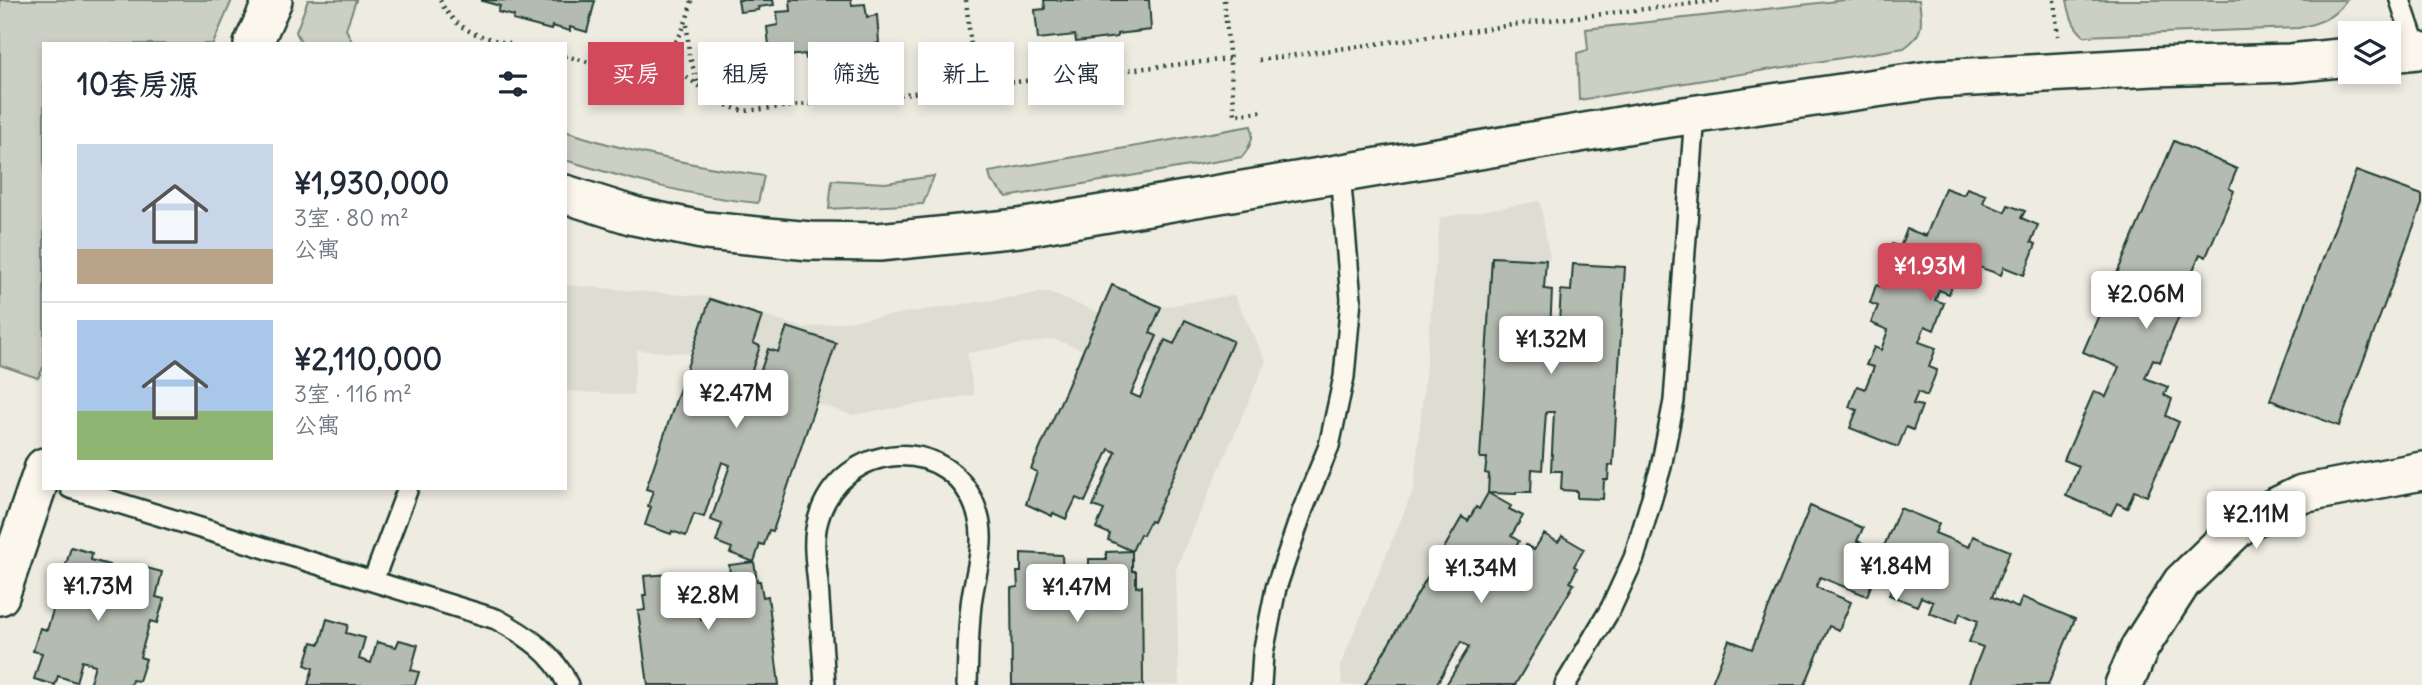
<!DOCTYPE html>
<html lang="zh">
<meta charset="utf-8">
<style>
body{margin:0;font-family:Delius,"LXGW WenKai TC",sans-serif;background:#f6f6f7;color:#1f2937;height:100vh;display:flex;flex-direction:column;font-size:26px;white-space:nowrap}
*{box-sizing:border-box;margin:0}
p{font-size:23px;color:#747a83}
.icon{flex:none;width:38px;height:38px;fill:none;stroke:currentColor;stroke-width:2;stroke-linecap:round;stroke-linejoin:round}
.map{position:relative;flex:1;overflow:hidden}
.side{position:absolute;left:42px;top:42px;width:525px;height:448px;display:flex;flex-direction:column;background:#fff;border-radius:0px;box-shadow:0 4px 10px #0003}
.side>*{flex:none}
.guide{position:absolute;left:588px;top:42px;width:665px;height:63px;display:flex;gap:14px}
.fabs{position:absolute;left:2338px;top:21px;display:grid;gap:14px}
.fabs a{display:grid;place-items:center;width:63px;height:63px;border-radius:0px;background:#fff;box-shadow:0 4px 10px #0003;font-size:35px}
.price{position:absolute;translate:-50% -60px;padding:0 16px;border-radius:7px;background:#fff;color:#222;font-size:23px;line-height:46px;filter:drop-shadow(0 2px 4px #0008)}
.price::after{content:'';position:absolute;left:50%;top:42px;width:21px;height:16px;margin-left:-10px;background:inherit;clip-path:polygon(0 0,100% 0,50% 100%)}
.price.selected{background:#d1495b;color:#fff}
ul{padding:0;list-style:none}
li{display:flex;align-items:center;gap:21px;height:175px;padding:0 35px}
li+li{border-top:2px solid #e0e1e3}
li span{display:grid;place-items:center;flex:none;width:196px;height:140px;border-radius:0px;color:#555}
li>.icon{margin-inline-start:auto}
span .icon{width:84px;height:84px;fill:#fffc;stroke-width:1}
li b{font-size:30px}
h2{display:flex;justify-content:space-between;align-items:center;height:84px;padding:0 35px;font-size:30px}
.chip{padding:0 24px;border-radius:0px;background:#fff;box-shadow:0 4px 10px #0003;font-size:24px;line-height:63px}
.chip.selected{background:#d1495b;color:#fff}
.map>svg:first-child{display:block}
.built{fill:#ddddd2}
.green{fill:#cbcfc4;stroke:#75867c;stroke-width:2}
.building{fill:#b4bbb0;stroke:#1f3d34;stroke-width:2}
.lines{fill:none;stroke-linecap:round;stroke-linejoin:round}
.lane-casing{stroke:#1f3d34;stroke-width:24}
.street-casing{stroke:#1f3d34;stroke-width:42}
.path{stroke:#1f3d34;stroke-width:4.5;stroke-dasharray:2 5;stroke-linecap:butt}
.lane{stroke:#fbf7ec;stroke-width:19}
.street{stroke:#fbf7ec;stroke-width:37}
</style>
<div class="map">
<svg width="2422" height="685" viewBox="0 0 2422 685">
<rect width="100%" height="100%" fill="#eeece1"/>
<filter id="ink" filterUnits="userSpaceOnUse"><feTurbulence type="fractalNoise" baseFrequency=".0143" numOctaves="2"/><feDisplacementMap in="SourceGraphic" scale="14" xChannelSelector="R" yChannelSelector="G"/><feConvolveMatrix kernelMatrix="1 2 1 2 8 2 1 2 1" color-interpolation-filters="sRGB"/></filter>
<g filter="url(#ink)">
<path class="built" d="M1540,201L1550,260L1492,258L1480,457L1487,458L1485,473L1489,474L1488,493L1479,509L1475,508L1468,521L1463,518L1365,685H1342L1340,666L1414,488L1440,218Z
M565,285L710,297L803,328L1047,292L1100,313L1083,350L1053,339L967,353L974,395L852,415L816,403L818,394L692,354L637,350L633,395L565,391Z
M1234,295L1266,361L1176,569L1179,685H1117L1141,586L1136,587V571H1132V551L1140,534L1143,535L1150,521L1153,522L1210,392L1145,363L1157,337L1150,333L1161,307Z"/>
<path class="green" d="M0,0H232L213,44H44V366L38,378L0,365Z
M308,0H356L346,29L353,44H302L296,32Z
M1845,0H1919C1922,22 1925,34 1904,48L1579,100L1577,53L1588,50L1586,29Z
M2067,0H2346C2335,18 2319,23 2299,28L2084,36C2072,26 2070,15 2067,0Z
M1251,126C1255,137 1249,149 1242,157L1007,197L991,181L989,172Z
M565,131C631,153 696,166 764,176L758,203C693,197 628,179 565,160Z
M934,176L923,204L829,209L832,180L885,183Z"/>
<path class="building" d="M738,0H773L774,5L758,7L759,10L740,12Z
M790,0H851L852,5L865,4L867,17L877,15L879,43L847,50V54L806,59L805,54L789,56L788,53L770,55L767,27L778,25L777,12L791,11Z
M1044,0H1149L1151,30L1117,34V37L1076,42L1075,35L1038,39L1035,10L1045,9Z
M482,1V0L595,1L587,32L570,27V31L552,26L551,30L513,20L514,16L498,12L500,6Z
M2174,141L2237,169L2229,188L2234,191L2206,257L2200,254L2183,293L2188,295L2160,362L2153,359L2145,378L2168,387L2164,395L2172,399L2166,416L2179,422L2147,496L2134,491L2127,508L2117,503L2111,515L2066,496L2079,466L2064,460L2094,391L2106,397L2119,367L2083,352Z
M2356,171L2422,195V204L2339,426L2270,400Z
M1945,188L1964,195L1967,188L1986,195L1983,203L2005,212L2008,205L2025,211L2021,218L2038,225L2031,242L2036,244L2024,275L2004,267L2001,275L1976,266L1979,257L1955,248L1948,265L1958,270L1949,294L1939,290L1935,300L1944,303L1934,330L1925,326L1919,342L1936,348L1929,367L1937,370L1927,396L1918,392L1913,404L1922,406L1913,430L1906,427L1898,447L1850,428L1857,410L1849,407L1857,386L1865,389L1874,367L1866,365L1874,347L1881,350L1888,330L1871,323L1878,306L1870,303L1876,285L1885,288L1893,265L1885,262L1892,244L1900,247L1907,229L1926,236Z
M1492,257L1546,260L1544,289L1552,290L1549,353L1557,354L1561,290L1571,291L1573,264L1625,267L1613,465H1609L1608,480H1604L1603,499L1577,498V491L1561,490L1562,471H1551L1554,412H1546L1542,470L1532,469L1531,492H1516V494L1488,493L1489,474L1485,473L1487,458H1480Z
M1112,285L1161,307L1150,333L1157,336L1131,394L1140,398L1165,340L1174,344L1185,320L1233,341L1153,522L1150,521L1143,535L1140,534L1132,551L1108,540L1110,534L1096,528L1104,510L1093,506L1116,452L1109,449L1085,502L1076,498L1066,519L1053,513L1052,516L1026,504L1037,472L1031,469Z
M710,299L762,316L753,343L760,346L740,406L748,409L768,349L778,352L787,327L836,343L773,531L769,530L764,545L760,544L754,562L730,553L732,548L716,542L722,524L711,520L730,465L722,462L704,517L694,514L686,536L672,531L671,534L645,525L651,507L648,506L653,491L646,489Z
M1488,493L1511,506L1509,509L1523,516L1511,536L1519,541L1507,563L1514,567L1526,545L1534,550L1544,534L1558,542L1562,536L1584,549L1574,566L1577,568L1570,582L1574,584L1515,685H1446L1469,647L1461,642L1436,685H1365L1462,517L1468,521L1476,507L1479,509Z
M1810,506L1863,528L1857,541L1882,551L1900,508L1939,524L1935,533L1969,547L1973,536L2010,551L1992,597L2018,608L2022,597L2075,619L2048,685H1968L1983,647L1969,642L1978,621L1960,613L1956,623L1929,613L1933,602L1921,597L1917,606L1889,595L1893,583L1875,575L1867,596L1820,577L1816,587L1851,602L1839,630L1829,626L1805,685H1711L1729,640L1752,649Z
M71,547L92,553L91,560L109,565L103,586L115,590L121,569L141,575L143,567L162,572L156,597L164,599L157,623L150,621L140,657L146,659L139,681L132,680L131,685H89L95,665L82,661L76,682L58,676L55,685L34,679L42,653L33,651L40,628L47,630L58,594L50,592L57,569L64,572Z
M1132,551V571H1136V587L1142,586L1143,685H1012L1011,588L1018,587L1017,572H1021V553L1062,555L1063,578H1072L1073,603H1081L1080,578L1089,579V559H1106V552Z
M754,562L757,581H760L763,597L768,596L779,685H648L638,611L645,610L643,595H646L644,576L686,573L689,596L698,595L701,620L709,619L706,595L715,594L713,574L730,572L729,565Z
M327,619L348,625L346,633L365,638L359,659L371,663L377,642L396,647L399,640L418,645L411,670L419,672L415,685H308L313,668L305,665L312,642L320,644Z"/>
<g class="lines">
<g class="lane-casing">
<path id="lane" d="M2400,0L2417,50
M70,488L496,619C526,635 554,653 568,685
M373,581L408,488
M825,685C823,651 820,617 818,584C816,563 812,540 818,520C840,439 954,431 978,515C987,545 974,575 971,605C968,632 968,658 967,685
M1261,685L1263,653L1276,588L1303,509L1329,446L1344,377L1351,299L1340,174
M1565,685L1611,608L1634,558L1661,467L1674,401L1695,114"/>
</g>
<g class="street-casing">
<path id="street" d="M253,44L273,0
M2389,53L2417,50
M565,194L634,216L706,231L810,241L879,242L1019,228L1650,121L1937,79L2153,67L2290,63L2350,57
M0,596L44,467
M2124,685L2140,647L2182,582L2243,523L2302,494L2422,471"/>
</g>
<path class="path" d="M440,0C454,31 481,37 511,44
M966,0L975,85
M1224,0L1235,115L1265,111
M2054,0L2058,36
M687,25L689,54L698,84
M565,56C586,61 607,68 629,70C643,71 649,62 665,67C699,78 708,103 744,111L1230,59
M1259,60L1542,21L1723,0
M649,64C678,48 684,31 692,0"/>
<use href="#lane" class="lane"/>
<use href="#street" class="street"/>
</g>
</g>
</svg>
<div class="fabs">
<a><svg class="icon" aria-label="layers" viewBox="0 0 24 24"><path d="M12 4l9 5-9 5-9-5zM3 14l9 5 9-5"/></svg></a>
</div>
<b class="price selected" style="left:1930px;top:303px">¥1.93M</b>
<b class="price" style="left:2146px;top:331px">¥2.06M</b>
<b class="price" style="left:1551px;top:376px">¥1.32M</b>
<b class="price" style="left:736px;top:430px">¥2.47M</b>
<b class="price" style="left:2256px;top:551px">¥2.11M</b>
<b class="price" style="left:1896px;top:603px">¥1.84M</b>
<b class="price" style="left:1481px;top:605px">¥1.34M</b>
<b class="price" style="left:98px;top:623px">¥1.73M</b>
<b class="price" style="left:1077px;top:624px">¥1.47M</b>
<b class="price" style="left:708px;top:632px">¥2.8M</b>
<div class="guide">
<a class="chip selected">买房</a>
<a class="chip">租房</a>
<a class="chip">筛选</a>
<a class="chip">新上</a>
<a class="chip">公寓</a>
</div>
<section class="side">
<h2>10套房源<svg class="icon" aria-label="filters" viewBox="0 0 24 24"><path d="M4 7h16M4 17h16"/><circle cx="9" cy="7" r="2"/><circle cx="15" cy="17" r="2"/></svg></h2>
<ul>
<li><span style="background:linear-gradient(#c9d6e8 75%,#b9a48a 0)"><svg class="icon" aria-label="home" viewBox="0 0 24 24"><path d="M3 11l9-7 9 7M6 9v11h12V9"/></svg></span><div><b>¥1,930,000</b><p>3室 · 80 m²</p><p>公寓</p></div></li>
<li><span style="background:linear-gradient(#a9c7e8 65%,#8fb573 0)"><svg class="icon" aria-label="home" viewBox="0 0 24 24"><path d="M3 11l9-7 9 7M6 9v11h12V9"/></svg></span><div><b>¥2,110,000</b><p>3室 · 116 m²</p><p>公寓</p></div></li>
</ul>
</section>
</div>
